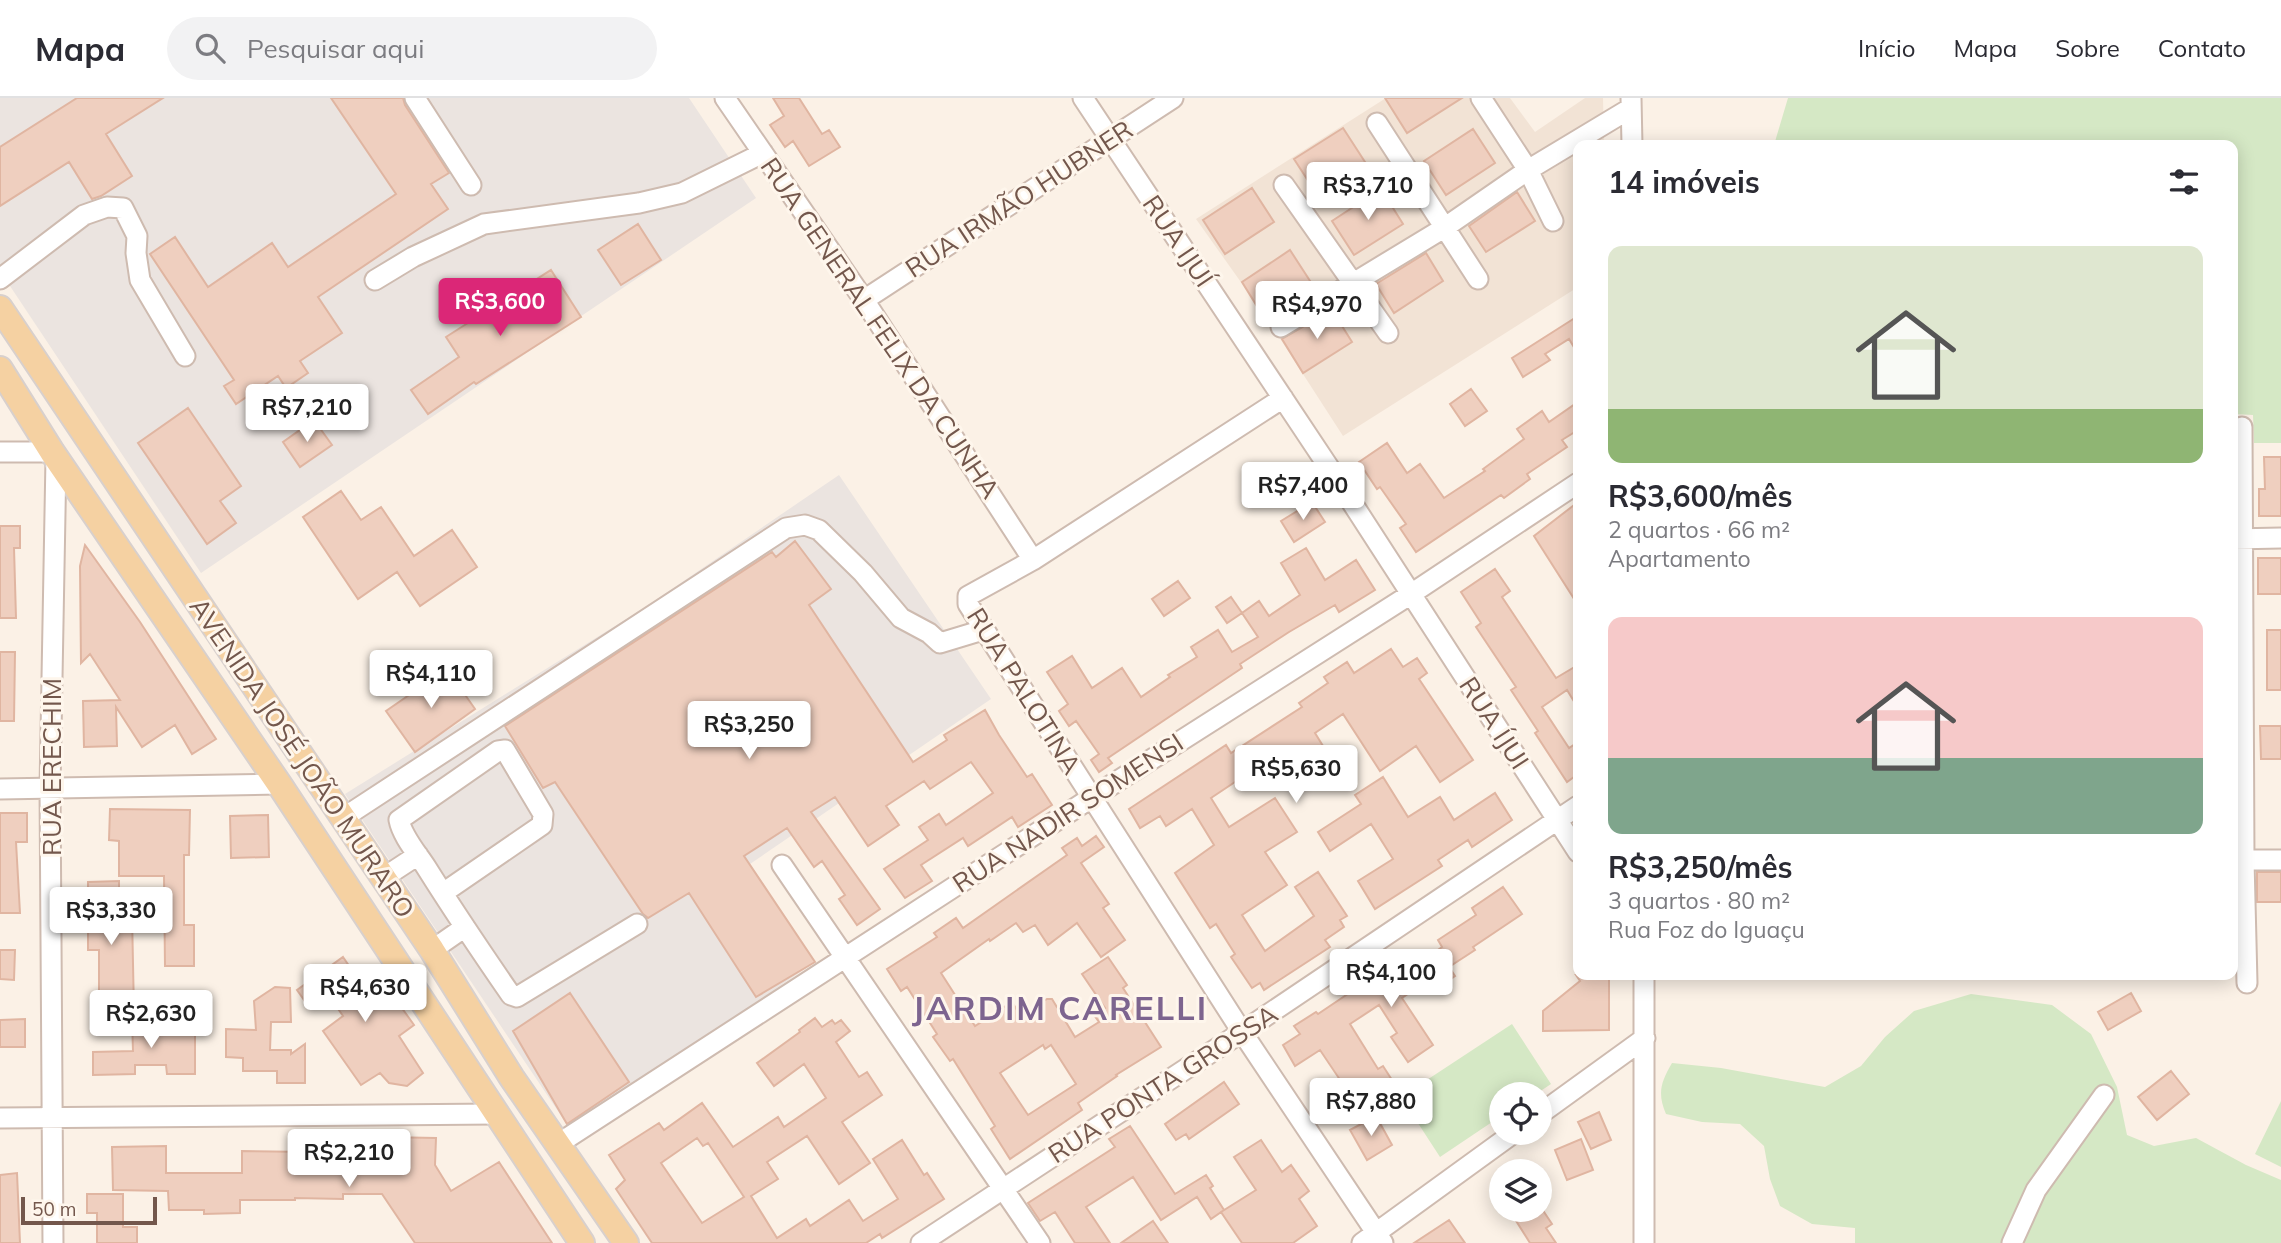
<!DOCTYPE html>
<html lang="pt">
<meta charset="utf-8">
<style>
body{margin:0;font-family:Mulish,sans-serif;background:#f2f2f3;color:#2b2b33;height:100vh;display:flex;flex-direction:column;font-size:26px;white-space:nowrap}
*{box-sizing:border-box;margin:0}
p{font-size:23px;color:#7c7c81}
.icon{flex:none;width:38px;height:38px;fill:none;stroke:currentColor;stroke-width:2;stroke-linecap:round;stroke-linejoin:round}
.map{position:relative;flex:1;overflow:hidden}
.drawer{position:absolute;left:1573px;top:42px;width:665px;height:840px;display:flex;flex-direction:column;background:#fff;border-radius:14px;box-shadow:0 4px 18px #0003}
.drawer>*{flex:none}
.fabs{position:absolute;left:1489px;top:984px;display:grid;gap:14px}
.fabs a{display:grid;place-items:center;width:63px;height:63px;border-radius:50%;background:#fff;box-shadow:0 4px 18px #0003;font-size:35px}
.scale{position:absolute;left:21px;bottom:18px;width:136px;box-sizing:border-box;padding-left:7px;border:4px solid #73574c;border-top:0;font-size:19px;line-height:24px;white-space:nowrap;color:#73574c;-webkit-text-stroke:5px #fef6ec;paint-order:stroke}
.price{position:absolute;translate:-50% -60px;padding:0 16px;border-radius:7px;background:#fff;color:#222;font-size:23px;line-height:46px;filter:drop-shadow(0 2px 4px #0008)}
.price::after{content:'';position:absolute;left:50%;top:42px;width:21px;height:16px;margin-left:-10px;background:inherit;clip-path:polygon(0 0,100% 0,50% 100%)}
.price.selected{background:#db2777;color:#fff}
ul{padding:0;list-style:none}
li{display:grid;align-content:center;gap:14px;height:371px;padding:0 35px}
li span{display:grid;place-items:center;height:217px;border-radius:14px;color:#555}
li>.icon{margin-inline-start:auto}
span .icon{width:126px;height:126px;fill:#fffc;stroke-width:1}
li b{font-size:30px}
h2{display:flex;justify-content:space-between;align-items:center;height:84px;padding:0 35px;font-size:30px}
header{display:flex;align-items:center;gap:42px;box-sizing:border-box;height:98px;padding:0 35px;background:#fff;border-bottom:2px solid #e1e1e2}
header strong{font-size:33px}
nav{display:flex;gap:38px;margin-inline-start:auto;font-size:24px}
.search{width:490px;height:63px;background:#f2f2f3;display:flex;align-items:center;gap:18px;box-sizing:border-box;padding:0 24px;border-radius:38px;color:#7c7c81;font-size:26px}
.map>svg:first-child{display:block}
.residential{fill:#f2e3d5}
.industrial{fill:#ebe4e0}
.green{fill:#d5e8c5}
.building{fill:#efcfbf;stroke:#e0b5a1;stroke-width:2;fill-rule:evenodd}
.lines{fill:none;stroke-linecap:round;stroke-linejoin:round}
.minor-casing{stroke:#cebbb0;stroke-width:23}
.major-casing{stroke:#d8d0cd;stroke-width:28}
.minor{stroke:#fff;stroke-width:19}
.major{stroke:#f5d1a2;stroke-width:24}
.labels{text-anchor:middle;stroke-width:6;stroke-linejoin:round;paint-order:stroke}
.street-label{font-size:26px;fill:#73574c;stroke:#fef6ec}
.district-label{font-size:33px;font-weight:bold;letter-spacing:2px;fill:#7d648f;stroke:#fef6ec}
</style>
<header>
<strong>Mapa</strong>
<div class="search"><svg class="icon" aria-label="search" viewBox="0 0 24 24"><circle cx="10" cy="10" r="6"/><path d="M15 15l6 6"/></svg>Pesquisar aqui</div>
<nav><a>Início</a><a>Mapa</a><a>Sobre</a><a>Contato</a></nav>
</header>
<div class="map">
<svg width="2281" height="1145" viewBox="0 0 2281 1145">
<rect width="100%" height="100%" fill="#fbf1e6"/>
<path class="residential" d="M1386,0H1510L1535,34L1585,0H1603L1604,47H1578V189L1343,338L1270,225L1196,121Z"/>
<path class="industrial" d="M0,0H689L756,100L201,475L0,173Z
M839,377L991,601L750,766L815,864L570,1031L345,696L644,510Z"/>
<path class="green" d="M1788,0H2281V345H2254L2253,317L2233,316V47H1774Z
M1971,896L2052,907L2091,936L2117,989L2127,1037L2154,1048L2196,1040L2246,1067L2281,1082V1145H1855V1130L1812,1126L1780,1108L1770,1081L1764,1048L1740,1026L1702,1024L1666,1016C1657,995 1661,984 1672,965L1721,970L1825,989L1861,968L1885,939L1914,913Z
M1512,926L1551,986L1536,996H1502L1501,1018L1440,1059L1401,999Z
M2281,1003V1069L2255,1056Z"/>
<path class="building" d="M77,0H163L106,36L132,78L101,98L92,101L69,64L0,108V49Z
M331,0H403L405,7L449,75L431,86L448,111L318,199L342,235L300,263L308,275L286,290L278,278L236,306L224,288L234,282L150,156L175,139L208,189L272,145L288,169L396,96Z
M773,0H799L822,36L829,32L840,49L809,68L793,43L785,49L770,27L784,18Z
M1385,0H1462L1407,35Z
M1343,30L1365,64L1316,95L1294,61Z
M1473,31L1495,65L1446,97L1424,63Z
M1252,90L1274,124L1225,156L1203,122Z
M1381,91L1403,126L1354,157L1332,123Z
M1517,94L1535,123L1486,154L1469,128Z
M638,126L661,162L621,187L598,152Z
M1290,152L1312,186L1263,218L1242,184Z
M1426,155L1443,183L1394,215L1376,186Z
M551,172L581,219L476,286L474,284L428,316L411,292L459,259L446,239Z
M1332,212L1352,244L1303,275L1282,241Z
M1578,218V256L1569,241L1545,256L1550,262L1523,279L1512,260Z
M1471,291L1487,313L1465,328L1450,306Z
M1578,304V332L1562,342L1567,349L1527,376L1530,381L1504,400L1501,397L1416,454L1400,430L1406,426L1380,389L1377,391L1359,364L1387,345L1407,375L1420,366L1444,400L1485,373L1483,371L1524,341L1517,331L1542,313L1549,324Z
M188,310L241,388L220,403L236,425L207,446L138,345Z
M314,322L332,347L300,369L283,344Z
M2264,359H2281V418H2259V391H2265Z
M341,393L361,422L381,409L414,458L452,432L477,469L420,508L397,474L358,501L303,419Z
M1312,404L1325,424L1294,444L1281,423Z
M1578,404V507L1534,438Z
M0,428H20V450H14L16,520H0Z
M795,443L831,491L809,507L913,664L947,642L944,637L985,612L999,637L1027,679L1032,676L1052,707L1018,729L1012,719L968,748L963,740L921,767L932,783L905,800L884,771L928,742L919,729L939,716L946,727L993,695L971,664L930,691L924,683L886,708L899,727L868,748L835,699L811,714L880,811L857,827L839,801L845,797L822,763L814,769L787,730L744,758L815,864L756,899L689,795L648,820L643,816L555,684L543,690L505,628L772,454L776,459Z
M85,447L140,524L216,641L192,656L175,627L142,649L116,609L117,648L84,649L83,603L120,602L90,556L81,565L80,468Z
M1306,450L1325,482L1356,462L1375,492L1339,514L1335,507L1289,534L1240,566L1242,570L1108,660L1112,665L1099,674L1091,662L1099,656L1076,623L1069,628L1059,613L1068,606L1047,574L1072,558L1092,590L1122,570L1141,599L1170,579L1168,577L1197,559L1191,549L1218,532L1232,554L1258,539L1242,515L1259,503L1269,518L1300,497L1281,465Z
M2258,460H2281V496H2258Z
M1495,471L1510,493L1502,499L1556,580L1578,567V610L1567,592L1542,609L1569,650L1578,644V676L1567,684L1535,635L1538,633L1511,592L1516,589L1476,529L1481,525L1461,494Z
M1178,483L1190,500L1164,518L1152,501Z
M1231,499L1242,515L1227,525L1216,509Z
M2267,532H2281V592H2267Z
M1391,551L1403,569L1417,560L1427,575L1419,581L1473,662L1440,684L1416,648L1380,673L1343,616L1315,635L1336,669L1315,682L1300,658L1272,675L1265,664L1211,700L1229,729L1275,700L1297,734L1265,754L1287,787L1242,817L1265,853L1314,818L1295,789L1318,774L1347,818L1340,822L1344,829L1325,842L1330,849L1264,892L1260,885L1252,890L1231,859L1235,856L1216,826L1210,830L1175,775L1214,747L1192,711L1166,728L1160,718L1140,730L1129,711L1226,647L1231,655L1302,609L1299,605L1328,585L1324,579L1347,564L1354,575Z
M0,554H15L14,623H0Z
M447,571L475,611L415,654L386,613Z
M2260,628H2281V661H2261Z
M1383,679L1408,719L1440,699L1454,722L1495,695L1512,722L1472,749L1468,742L1438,762L1442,768L1375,811L1358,783L1393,761L1371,726L1330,753L1318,734L1361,706L1355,697Z
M110,711L190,712L189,757H184V827H194V868H165L164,778H119V743L109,742Z
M0,715H27V744H16L20,815H0Z
M268,717L269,759L231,760L230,718Z
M1096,738L1104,749L1081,765L1109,806L1103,810L1125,842L1101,859L1077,825L1048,847L1035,827L1023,834L1016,825L990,843L989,841L941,875L975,928L1012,904L1020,917L1047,901H1052L1075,939L1099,924L1094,917L1105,910L1082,876L1108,859L1127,887L1123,890L1161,949L1116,977L1117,978L1078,1005L1082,1012L1010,1061L991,1031L995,1028L953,961L950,963L933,939L937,936L907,889L901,893L887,871L937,839L934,835L956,820L963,830L1067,757L1062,750L1077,740L1082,748ZM1043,947L1045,951L1051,947L1076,986L1028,1017L1000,975Z
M2257,774H2281V804H2257Z
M119,783V817H132L134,914H99V852H88V784Z
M1503,789L1522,816L1473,849L1475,852L1449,869L1455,878L1438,890L1431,880L1402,900L1433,947L1408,964L1391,939L1397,935L1379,907L1350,926L1378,971L1383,968L1401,996L1365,1019L1320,952L1295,968L1283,947L1300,936L1294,928L1316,914L1318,916L1364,885L1361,881L1391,861L1402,878L1442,849L1438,842L1476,817L1472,810Z
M0,852H15L14,882L0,881Z
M343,859L356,878L369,869L391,901L394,899L414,927L399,938L423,975L407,988L389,985L380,975L361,987L323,933L343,918L327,895L309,909L297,892Z
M1576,877H1609V932L1543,933V913L1580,883Z
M275,889L290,890L291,924H271L270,952H291V956L305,946V985H277V973H243V960L226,959V931L256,932L254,903Z
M570,895L629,984L567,1026L513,933Z
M2131,895L2141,913L2108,932L2098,914Z
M815,920L822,929L832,922L835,926L841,922L850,933L836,944L859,979L867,974L882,997L842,1024L870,1065L839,1086L807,1038L767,1064L778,1081L751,1098L777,1140L806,1121L810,1128L849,1102L863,1123L898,1101L873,1061L902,1042L924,1077L927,1075L944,1101L882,1140L880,1136L866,1145H652L616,1091L625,1082L609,1057L659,1025L664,1032L702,1005L733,1049L778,1019L784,1029L826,1000L804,966L774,988L757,965L800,934L799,932ZM697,1040L703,1048L708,1045L744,1099L702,1125L661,1065Z
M25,921V949H0V922Z
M132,921H165L166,929L195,930V976H167L166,967H135V976L93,977V954L133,953Z
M2171,973L2189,996L2157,1022L2138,999Z
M1224,984L1239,1006L1189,1041L1186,1036L1176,1042L1165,1026Z
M1599,1014L1611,1042L1591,1051L1578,1024Z
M1376,1018L1392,1047L1367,1062L1350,1032Z
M1130,1028L1175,1096L1206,1077L1213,1088L1210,1090L1224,1112L1211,1121L1197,1099L1161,1122L1133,1079L1086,1109L1110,1145H1075L1055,1114L1040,1123L1028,1105L1115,1049L1109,1041Z
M384,1039L436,1040L435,1067L451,1093L499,1064L552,1145H415L382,1096H343V1101L295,1100V1102H240V1115L204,1116V1112H169L168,1093L113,1092L112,1049L166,1048V1075H242V1053L309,1054V1058L351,1059V1054H385Z
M1581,1041L1593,1072L1567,1082L1555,1052Z
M1261,1042L1282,1074L1291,1067L1309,1093L1299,1101L1317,1128L1293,1145H1242L1221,1114L1256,1092L1234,1059Z
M17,1075L20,1145H0V1077Z
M87,1096H123V1129H137V1145H97V1115H87Z
M1523,1111H1542L1552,1126L1546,1130L1556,1145H1530L1513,1118Z
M1449,1122L1465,1145H1414Z
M1153,1123L1168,1145H1121Z"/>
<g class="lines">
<g class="minor-casing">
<path id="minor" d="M415,0L471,87
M725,0L864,202L1033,462
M1083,0L1336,380L1578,754
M1481,0L1528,72L1553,123
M1631,0L1632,47
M1377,25L1478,181
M1284,87L1388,235
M0,181L84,117L107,109L123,110L137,138L136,155L140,182L185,258
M375,182L413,159L484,126L639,105L682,95L763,55
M864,202L1173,0
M1281,229L1444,130L1528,72L1631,10
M1283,300L1033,462L968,498V506L1242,934L1383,1145
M2242,329L2244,762L2247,885
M0,354H52
M2233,441L2281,440
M0,691L279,686
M343,720L786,430L805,427L819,432L863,475L901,520L929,535L940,545L983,532
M2233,762H2281
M782,767L1040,1145
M383,780L418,757
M443,795L542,727L543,716L505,652L498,653L399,722C402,738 417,755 426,769C453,812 482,855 511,897L517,899L637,826
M432,852L465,829
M1644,877V1145
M1540,1016L1645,940
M0,1020L498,1016
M558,1046L1091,700L1411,496L1578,385
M53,1145L50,690L56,360
M921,1145L1242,934L1578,708
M1362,1145L1515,1034
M2012,1145L2036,1092L2104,997"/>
</g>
<g class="major-casing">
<path id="major" d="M0,210L432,852L512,980L626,1145
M0,271L52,354L279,686L582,1145"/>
</g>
<use href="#minor" class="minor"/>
<use href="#major" class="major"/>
</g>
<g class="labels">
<g class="street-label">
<text transform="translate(1019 101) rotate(-33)" y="9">RUA IRMÃO HUBNER</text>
<text transform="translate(1178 143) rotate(56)" y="9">RUA IJUÍ</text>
<text transform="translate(880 230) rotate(56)" y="9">RUA GENERAL FELIX DA CUNHA</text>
<text transform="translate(1024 593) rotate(58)" y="9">RUA PALOTINA</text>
<text transform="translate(1494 625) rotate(57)" y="9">RUA ÍJUI</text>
<text transform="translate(302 660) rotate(56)" y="9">AVENIDA JOSÉ JOÃO MURARO</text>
<text transform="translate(52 669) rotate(-90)" y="9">RUA ERECHIM</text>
<text transform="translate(1068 715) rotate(-33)" y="9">RUA NADIR SOMENSI</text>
<text transform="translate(1163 986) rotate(-33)" y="9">RUA PONTA GROSSA</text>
</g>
<g class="district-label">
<text x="1060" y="922">JARDIM CARELLI</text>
</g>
</g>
</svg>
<div class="fabs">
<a><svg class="icon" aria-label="locate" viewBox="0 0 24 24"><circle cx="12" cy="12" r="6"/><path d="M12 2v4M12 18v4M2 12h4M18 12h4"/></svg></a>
<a><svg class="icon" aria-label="layers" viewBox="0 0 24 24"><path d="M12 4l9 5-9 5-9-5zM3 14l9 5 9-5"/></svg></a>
</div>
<div class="scale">50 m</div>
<b class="price" style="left:1368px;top:124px">R$3,710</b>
<b class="price selected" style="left:500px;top:240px">R$3,600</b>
<b class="price" style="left:1317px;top:243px">R$4,970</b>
<b class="price" style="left:307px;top:346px">R$7,210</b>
<b class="price" style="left:1303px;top:424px">R$7,400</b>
<b class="price" style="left:431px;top:612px">R$4,110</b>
<b class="price" style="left:749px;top:663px">R$3,250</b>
<b class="price" style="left:1296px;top:707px">R$5,630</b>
<b class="price" style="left:111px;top:849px">R$3,330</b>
<b class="price" style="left:1391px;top:911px">R$4,100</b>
<b class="price" style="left:365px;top:926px">R$4,630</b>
<b class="price" style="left:151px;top:952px">R$2,630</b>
<b class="price" style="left:1371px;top:1040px">R$7,880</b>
<b class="price" style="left:349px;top:1091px">R$2,210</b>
<section class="drawer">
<h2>14 imóveis<svg class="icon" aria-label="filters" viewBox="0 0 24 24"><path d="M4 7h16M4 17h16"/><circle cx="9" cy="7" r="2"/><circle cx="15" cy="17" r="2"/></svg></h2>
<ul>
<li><span style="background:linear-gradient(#dfe7d0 75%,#8fb573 0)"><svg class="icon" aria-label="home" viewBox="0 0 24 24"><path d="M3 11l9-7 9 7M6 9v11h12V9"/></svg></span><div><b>R$3,600/mês</b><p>2 quartos · 66 m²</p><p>Apartamento</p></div></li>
<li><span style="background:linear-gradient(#f6c9c9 65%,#7fa58c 0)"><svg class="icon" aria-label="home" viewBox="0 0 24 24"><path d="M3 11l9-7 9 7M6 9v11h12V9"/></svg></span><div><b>R$3,250/mês</b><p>3 quartos · 80 m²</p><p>Rua Foz do Iguaçu</p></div></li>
</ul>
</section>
</div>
